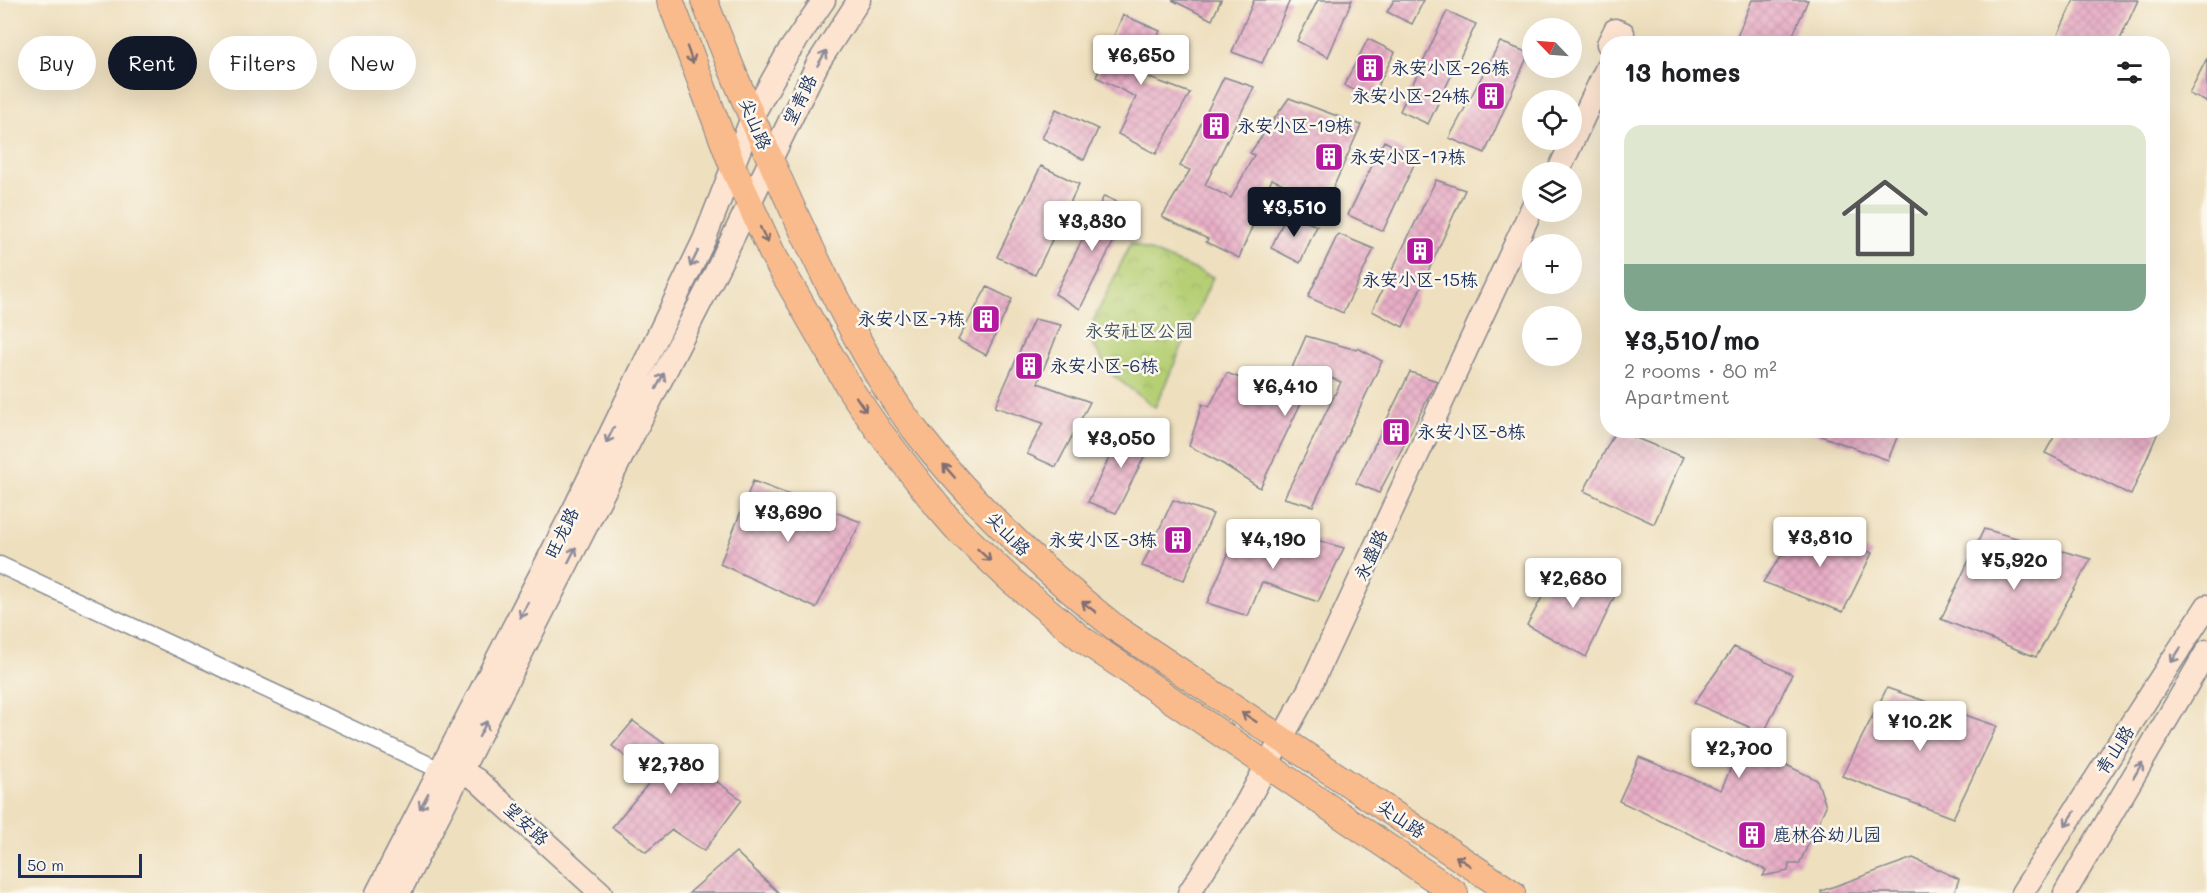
<!DOCTYPE html>
<meta charset="utf-8">
<style>
body{margin:0;font-family:Mali,"LXGW WenKai TC",sans-serif;background:#f2f2f2;color:#202124;height:100vh;display:flex;flex-direction:column;font-size:22px;white-space:nowrap}
*{box-sizing:border-box;margin:0}
p{font-size:20px;color:#757577}
.icon{flex:none;width:33px;height:33px;fill:none;stroke:currentColor;stroke-width:2;stroke-linecap:round;stroke-linejoin:round}
.map{position:relative;flex:1;overflow:hidden}
.details{position:absolute;left:1600px;top:36px;width:570px;height:402px;display:flex;flex-direction:column;background:#fff;border-radius:24px;box-shadow:0 6px 24px #0002}
.details>*{flex:none}
.hud{position:absolute;left:18px;top:36px;width:570px;height:54px;display:flex;gap:12px}
.needle{width:39px;rotate:295deg}
.tools{position:absolute;left:1522px;top:18px;display:grid;gap:12px}
.tools a{display:grid;place-items:center;width:60px;height:60px;border-radius:50%;background:#fff;box-shadow:0 6px 24px #0002;font-size:30px}
.scale{position:absolute;left:18px;bottom:15px;width:124px;box-sizing:border-box;padding-left:6px;border:3px solid #1b2f5e;border-top:0;font-size:16px;line-height:21px;white-space:nowrap;color:#1b2f5e;-webkit-text-stroke:4px #fbf7ec;paint-order:stroke}
.price{position:absolute;translate:-50% -51px;padding:0 14px;border-radius:6px;background:#fff;color:#222;font-size:20px;line-height:39px;filter:drop-shadow(0 2px 3px #0008)}
.price::after{content:'';position:absolute;left:50%;top:36px;width:18px;height:14px;margin-left:-9px;background:inherit;clip-path:polygon(0 0,100% 0,50% 100%)}
.price.on{background:#111827;color:#fff}
ul{padding:0;list-style:none}
li{display:grid;align-content:center;gap:12px;height:318px;padding:0 24px}
li span{display:grid;place-items:center;height:186px;border-radius:18px;color:#555}
li>.icon{margin-inline-start:auto}
span .icon{width:108px;height:108px;fill:#fffc;stroke-width:1}
li b{font-size:26px}
h2{display:flex;justify-content:space-between;align-items:center;height:72px;padding:0 24px;font-size:26px}
.pill{padding:0 21px;border-radius:27px;background:#fff;box-shadow:0 6px 24px #0002;font-size:21px;line-height:54px}
.pill.on{background:#111827;color:#fff}
.map>svg:first-child{display:block}
.park{fill:url(#park-crowns);stroke:#687f69;stroke-width:1.5}
.building{fill:url(#building-cross-hatch)}
.lines{fill:none;stroke-linecap:round;stroke-linejoin:round}
.street-casing{stroke:#84878e;stroke-width:19}
.secondary-casing{stroke:#84878e;stroke-width:25}
.primary-casing{stroke:#84878e;stroke-width:28}
.street{stroke:#fff;stroke-width:16}
.secondary{stroke:#fde4d1;stroke-width:22}
.primary{stroke:#fabb8c;stroke-width:26}
.oneway{stroke:#7f6e73}
.oneway2{stroke:#8c8a98}
.labels{text-anchor:middle;stroke-width:5;stroke-linejoin:round;paint-order:stroke}
.poi-label{font-size:18px;fill:#1b2f5e;stroke:#fbf7ec;text-anchor:start}
.street-label{font-size:18px;fill:#1b2f5e;stroke:#fbf7ec}
.park-label{font-size:18px;fill:#425764;stroke:#fbf7ec}
</style>
<div class="map">
<svg width="2207" height="893" viewBox="0 0 2207 893">
<defs>
<pattern id="park-crowns" width="20" height="18" patternUnits="userSpaceOnUse" patternTransform="scale(1.5)"><rect width="20" height="18" fill="#b6cf74"/><path d="M2 6a3 3 0 1 1 6 0M12 15a3 3 0 1 1 6 0" fill="none" stroke="#9cb267"/></pattern>
<pattern id="building-cross-hatch" width="8" height="8" patternUnits="userSpaceOnUse" patternTransform="scale(1.5)"><rect width="8" height="8" fill="#e8aec6"/><path d="M0 0l8 8M0 8l8-8" fill="none" stroke="#c696ac"/></pattern>
</defs>
<rect width="100%" height="100%" fill="#fbf7ec"/>
<filter id="ink" filterUnits="userSpaceOnUse"><feTurbulence type="fractalNoise" baseFrequency=".0167" numOctaves="2"/><feDisplacementMap in="SourceGraphic" scale="12" xChannelSelector="R" yChannelSelector="G"/><feConvolveMatrix kernelMatrix="1 2 1 2 8 2 1 2 1" color-interpolation-filters="sRGB"/></filter>
<filter id="wash" filterUnits="userSpaceOnUse"><feTurbulence type="fractalNoise" baseFrequency=".008" numOctaves="4" result="noise"/><feDisplacementMap in="SourceGraphic" scale="24" xChannelSelector="R" yChannelSelector="G"/><feGaussianBlur stdDeviation="1.35" result="paint"/><feColorMatrix in="noise" values="0 0 0 0 0 0 0 0 0 0 0 0 0 0 0 0 0 1.4 0 .05"/><feComposite in="paint" operator="in"/></filter>
<g filter="url(#wash)">
<rect width="100%" height="100%" fill="#eedfbe"/>
<path class="park" d="M1131,243L1213,277L1155,407L1111,374L1087,334Z"/>
<g id="blocks">
<path class="building" d="M1172,0H1221L1212,20Z
M1254,0H1290L1262,63L1232,52Z
M1318,0H1352L1328,57L1297,41Z
M1394,0H1424L1412,24L1387,12Z
M1752,0H1808L1789,44H1734Z
M2074,0H2138L2118,44H2070L2056,39Z
M1447,11L1476,24L1428,124L1400,111Z
M1123,15L1160,31L1139,74L1190,93L1156,154L1118,134L1136,97L1096,77Z
M1368,39L1395,52L1371,99L1344,85Z
M1500,42L1529,53L1485,153L1449,138Z
M2207,58V102L2189,94Z
M1224,77L1254,87L1205,185L1231,198L1254,155L1250,153L1289,98L1361,125L1326,204L1272,179L1239,258L1206,242L1208,239L1162,217L1190,170L1180,166Z
M1056,109L1098,129L1084,160L1042,138Z
M1384,141L1417,158L1383,231L1348,215Z
M1041,166L1079,184L1035,275L997,257Z
M1436,180L1465,190L1403,327L1372,311Z
M1104,196L1130,208L1080,309L1055,294Z
M1287,214L1317,226L1300,263L1271,248Z
M1338,234L1374,249L1343,313L1308,297Z
M987,287L1012,299L986,355L958,340Z
M1034,319L1061,325L1038,383L1090,402L1056,467L1027,454L1043,423L995,407Z
M1306,336L1357,350L1358,348L1382,361L1313,506L1284,498L1341,382L1316,372L1260,488L1223,464L1189,446L1202,404L1209,407L1227,373L1271,390L1278,375L1287,379Z
M1410,372L1437,381L1379,493L1356,483Z
M1124,426L1154,437L1116,513L1088,502Z
M1616,430L1683,457L1654,524L1584,491Z
M1810,430H1900L1888,460L1810,432Z
M2058,430H2159L2131,495L2045,453Z
M753,481L861,522L816,608L720,564Z
M1173,500L1213,514L1184,580L1142,566Z
M1805,522L1872,553L1843,612L1763,582Z
M1239,529L1292,550L1299,535L1344,548L1318,602L1262,582L1248,616L1207,603Z
M1984,529L2091,559L2036,657L1941,619Z
M1559,566L1619,587L1586,657L1527,625Z
M1734,647L1792,674L1756,750L1817,780L1826,806L1799,864H1789L1788,871L1763,876L1766,870L1619,801L1639,757L1721,790L1749,727L1694,703Z
M1887,688L1997,726L1953,818L1842,776Z
M633,721L742,800L704,851L672,830L646,852L612,827L653,778L612,746Z
M736,852L779,893H689L729,858Z
M1913,858L1959,879L1954,893H1821V891Z"/>
</g>
</g>
<g filter="url(#ink)">
<use href="#blocks" fill-opacity="0" stroke="#84878e" stroke-width="1.5"/>
<g class="lines">
<g class="street-casing">
<path id="street" d="M0,565L440,770"/>
</g>
<g class="secondary-casing">
<path id="secondary" d="M1608,44L1615,30L1623,33L1618,44
M1558,172L1608,65
M450,764L477,780L490,792L601,893
M377,893L576,505L704,240L753,115L787,54L824,0
M399,893L712,280L818,63L859,0
M1189,893L1244,807L1309,689L1533,206
M2022,893L2207,606
M2065,893L2207,651"/>
</g>
<g class="primary-casing">
<path id="primary" d="M670,0L733,167L772,253L850,389L879,431L938,507L958,530L1012,581L1082,639L1455,893
M704,0C741,94 781,188 826,279C852,330 883,390 919,435C976,508 1044,571 1117,629L1512,893"/>
</g>
<use href="#street" class="street"/>
<use href="#secondary" class="secondary"/>
<use href="#primary" class="primary"/>
</g>
<defs><path id="oneway-shaft" d="M-6 0H5M1.5-3L5.5 0L1.5 3" fill="none" stroke-width="1.6" stroke-linecap="round" stroke-linejoin="round" transform="scale(1.5)"/></defs>
<g class="oneway">
<use href="#oneway-shaft" transform="translate(690 55) rotate(70)"/>
<use href="#oneway-shaft" transform="translate(764 235) rotate(64)"/>
<use href="#oneway-shaft" transform="translate(861 404) rotate(56)"/>
<use href="#oneway-shaft" transform="translate(949 471) rotate(-131)"/>
<use href="#oneway-shaft" transform="translate(984 555) rotate(43)"/>
<use href="#oneway-shaft" transform="translate(1089 607) rotate(-142)"/>
<use href="#oneway-shaft" transform="translate(1249 717) rotate(-147)"/>
<use href="#oneway-shaft" transform="translate(1463 861) rotate(-146)"/>
</g>
<g class="oneway2">
<use href="#oneway-shaft" transform="translate(822 58) rotate(-59)"/>
<use href="#oneway-shaft" transform="translate(694 259) rotate(116)"/>
<use href="#oneway-shaft" transform="translate(660 381) rotate(-63)"/>
<use href="#oneway-shaft" transform="translate(610 435) rotate(116)"/>
<use href="#oneway-shaft" transform="translate(572 555) rotate(-63)"/>
<use href="#oneway-shaft" transform="translate(524 610) rotate(117)"/>
<use href="#oneway-shaft" transform="translate(2176 655) rotate(123)"/>
<use href="#oneway-shaft" transform="translate(483 729) rotate(-63)"/>
<use href="#oneway-shaft" transform="translate(2138 770) rotate(-60)"/>
<use href="#oneway-shaft" transform="translate(424 801) rotate(118)"/>
<use href="#oneway-shaft" transform="translate(2070 819) rotate(123)"/>
</g>
</g>
<defs>
<g id="building-square" transform="scale(1.5)"><rect x="-9" y="-9" width="18" height="18" rx="4" fill="#b5179e" stroke="#fbf7ec"/><path d="M-4-6H4V6H1V3H-1V6H-4ZM-2.5-4.3h1.7v1.8h-1.7ZM.8-4.3h1.7v1.8H.8ZM-2.5-1h1.7V.8h-1.7ZM.8-1h1.7V.8H.8Z" fill="#fff"/></g>
</defs>
<g fill-rule="evenodd">
<use href="#building-square" x="1370" y="68"/>
<use href="#building-square" x="1491" y="96"/>
<use href="#building-square" x="1216" y="126"/>
<use href="#building-square" x="1329" y="157"/>
<use href="#building-square" x="1420" y="251"/>
<use href="#building-square" x="986" y="319"/>
<use href="#building-square" x="1029" y="366"/>
<use href="#building-square" x="1396" y="432"/>
<use href="#building-square" x="1178" y="540"/>
<use href="#building-square" x="1752" y="835"/>
</g>
<g class="labels">
<g class="poi-label">
<text x="1391" y="74">永安小区-26栋</text>
<text x="1470" y="102" text-anchor="end">永安小区-24栋</text>
<text x="1237" y="132">永安小区-19栋</text>
<text x="1350" y="163">永安小区-17栋</text>
<text x="1420" y="286" text-anchor="middle">永安小区-15栋</text>
<text x="965" y="325" text-anchor="end">永安小区-7栋</text>
<text x="1050" y="372">永安小区-6栋</text>
<text x="1417" y="438">永安小区-8栋</text>
<text x="1157" y="546" text-anchor="end">永安小区-3栋</text>
<text x="1773" y="841">鹿林谷幼儿园</text>
</g>
<g class="street-label">
<text transform="translate(800 100) rotate(-64)" y="6">望青路</text>
<text transform="translate(755 124) rotate(67)" y="6">尖山路</text>
<text transform="translate(562 533) rotate(-64)" y="6">旺龙路</text>
<text transform="translate(1008 534) rotate(45)" y="6">尖山路</text>
<text transform="translate(1371 555) rotate(-65)" y="6">永盛路</text>
<text transform="translate(2115 750) rotate(-57)" y="6">青山路</text>
<text transform="translate(1401 819) rotate(34)" y="6">尖山路</text>
<text transform="translate(526 824) rotate(43)" y="6">望安路</text>
</g>
<g class="park-label">
<text x="1139" y="337">永安社区公园</text>
</g>
</g>
</svg>
<div class="tools">
<a><svg class="needle" viewBox="-14 -14 28 28"><path d="M0-13l5 13h-10z" fill="#e53935"/><path d="M0 13l5-13h-10z" fill="#757577"/></svg></a>
<a><svg class="icon" aria-label="locate" viewBox="0 0 24 24"><circle cx="12" cy="12" r="6"/><path d="M12 2v4M12 18v4M2 12h4M18 12h4"/></svg></a>
<a><svg class="icon" aria-label="layers" viewBox="0 0 24 24"><path d="M12 4l9 5-9 5-9-5zM3 14l9 5 9-5"/></svg></a>
<a>+</a>
<a>−</a>
</div>
<div class="scale">50 m</div>
<b class="price" style="left:1141px;top:86px">¥6,650</b>
<b class="price on" style="left:1294px;top:238px">¥3,510</b>
<b class="price" style="left:1092px;top:252px">¥3,830</b>
<b class="price" style="left:1285px;top:417px">¥6,410</b>
<b class="price" style="left:1121px;top:469px">¥3,050</b>
<b class="price" style="left:788px;top:543px">¥3,690</b>
<b class="price" style="left:1820px;top:568px">¥3,810</b>
<b class="price" style="left:1273px;top:570px">¥4,190</b>
<b class="price" style="left:2014px;top:591px">¥5,920</b>
<b class="price" style="left:1573px;top:609px">¥2,680</b>
<b class="price" style="left:1920px;top:752px">¥10.2K</b>
<b class="price" style="left:1739px;top:779px">¥2,700</b>
<b class="price" style="left:671px;top:795px">¥2,780</b>
<div class="hud">
<a class="pill">Buy</a>
<a class="pill on">Rent</a>
<a class="pill">Filters</a>
<a class="pill">New</a>
</div>
<section class="details">
<h2>13 homes<svg class="icon" aria-label="filters" viewBox="0 0 24 24"><path d="M4 7h16M4 17h16"/><circle cx="9" cy="7" r="2"/><circle cx="15" cy="17" r="2"/></svg></h2>
<ul>
<li><span style="background:linear-gradient(#dfe7d0 75%,#7fa58c 0)"><svg class="icon" aria-label="home" viewBox="0 0 24 24"><path d="M3 11l9-7 9 7M6 9v11h12V9"/></svg></span><div><b>¥3,510/mo</b><p>2 rooms · 80 m²</p><p>Apartment</p></div></li>
</ul>
</section>
</div>
